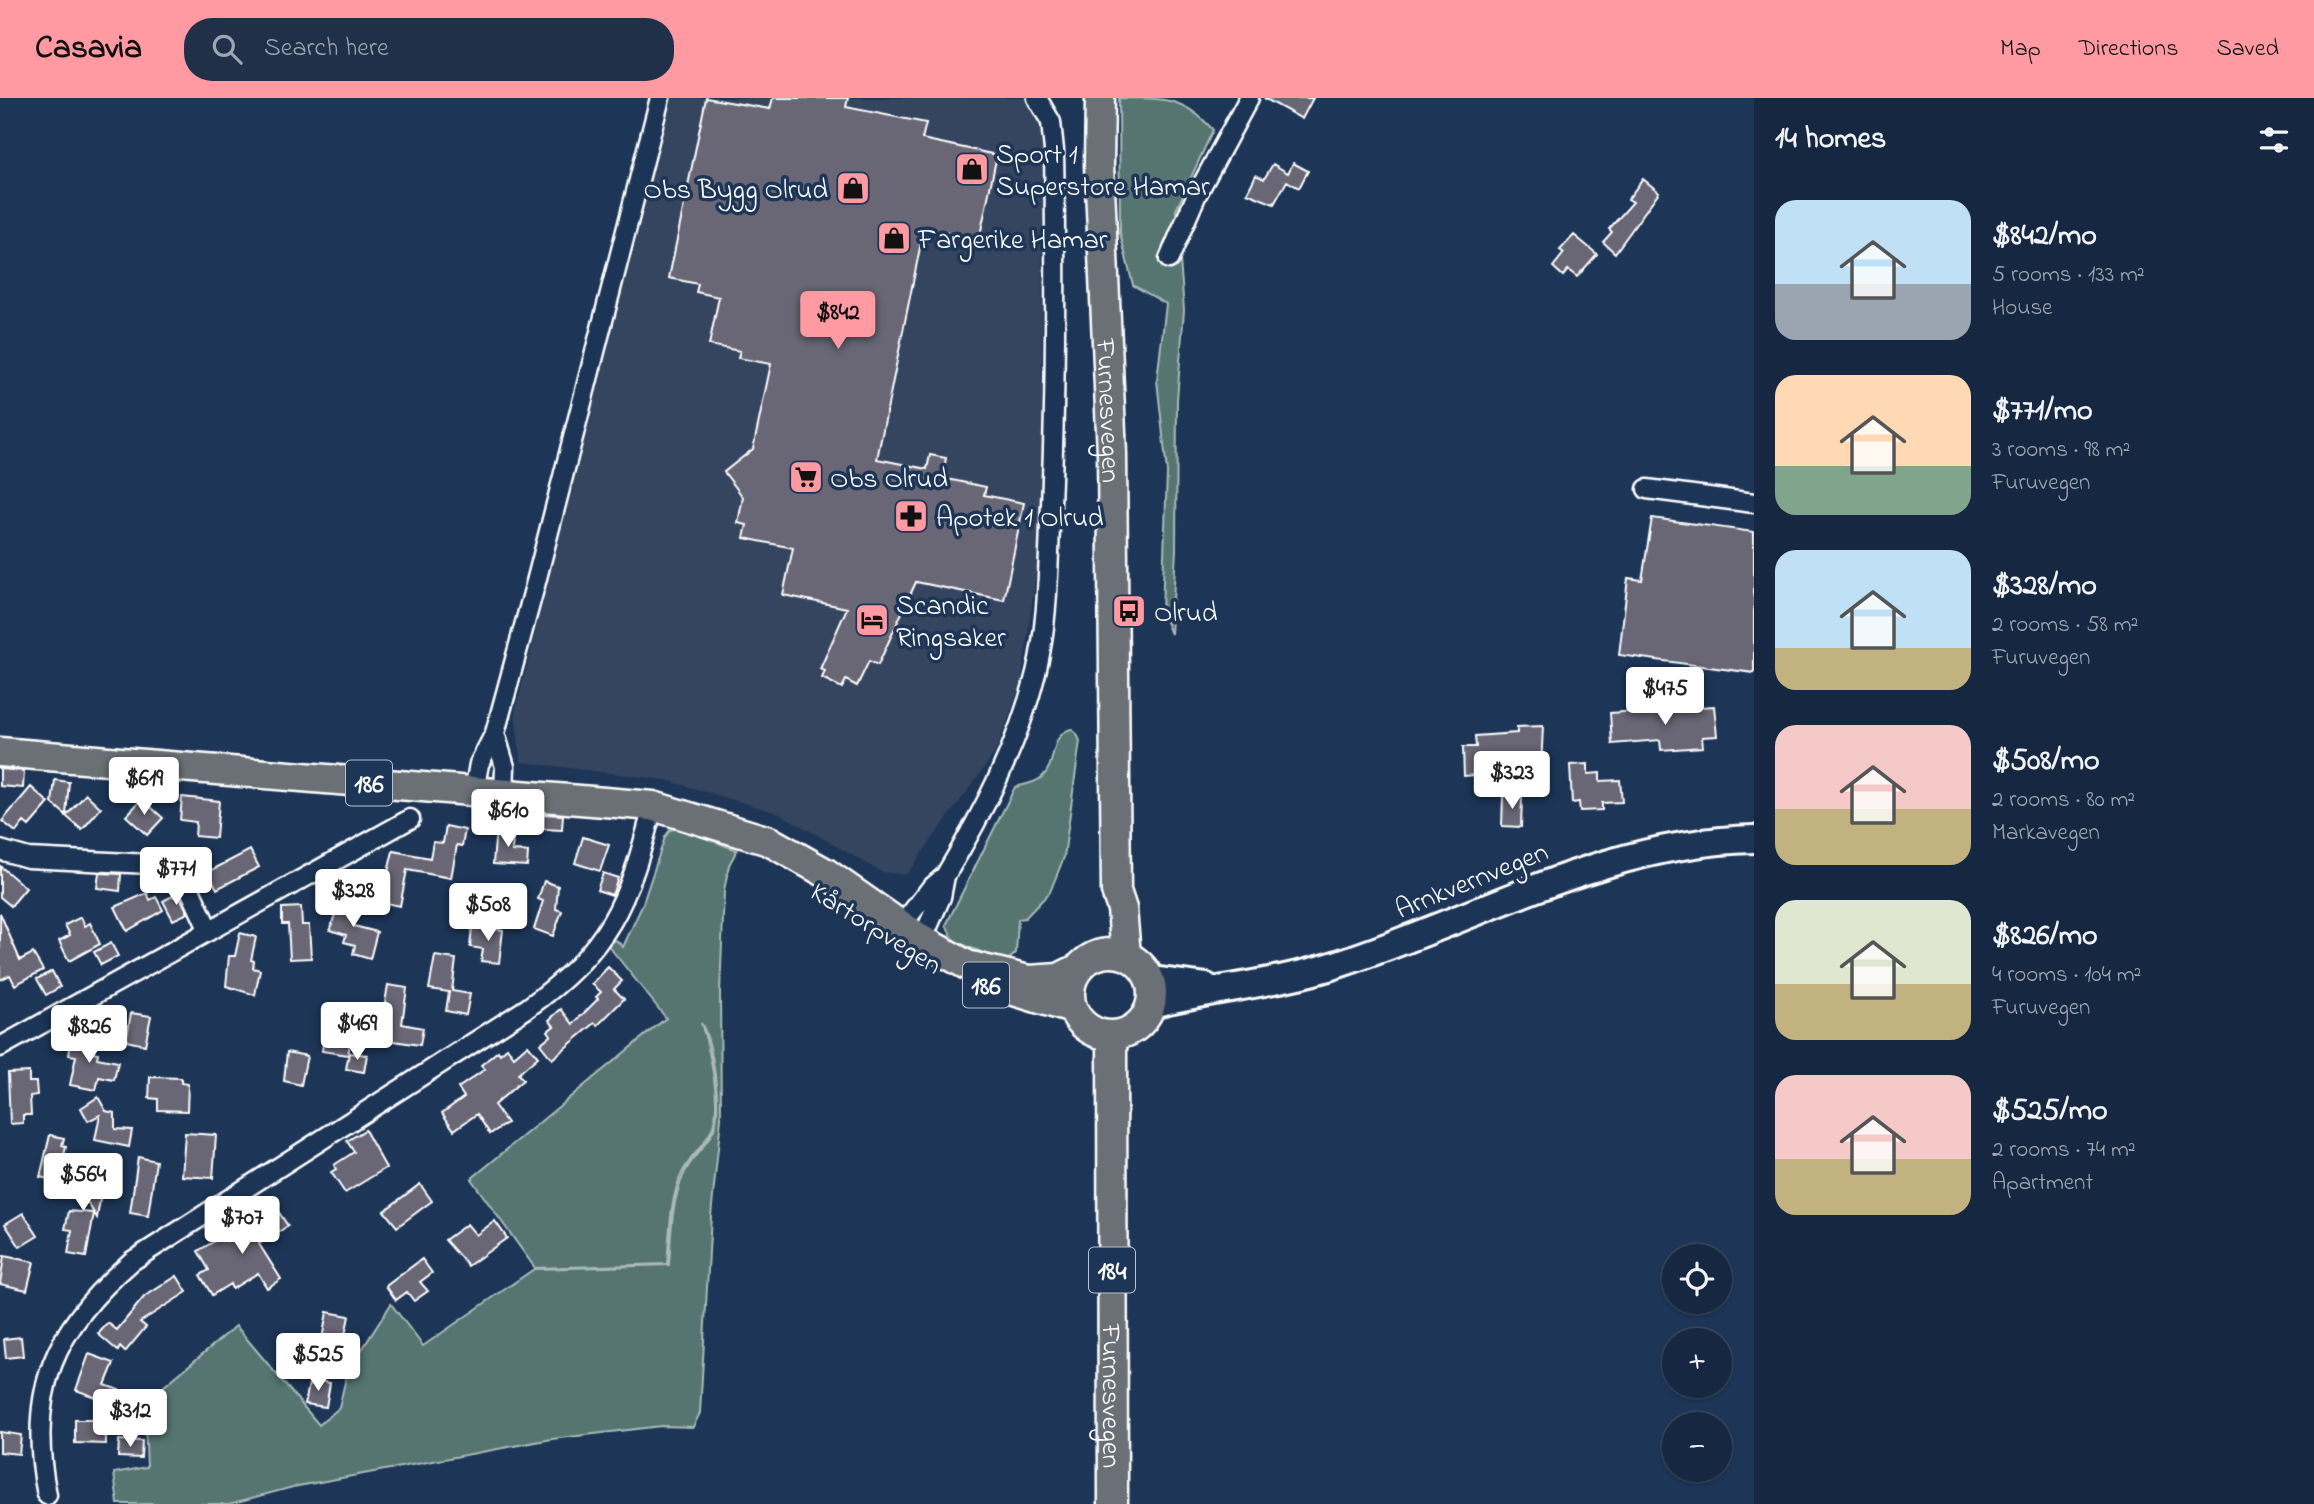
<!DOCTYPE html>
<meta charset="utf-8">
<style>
body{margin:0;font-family:"Indie Flower",sans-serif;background:#1f3048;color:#f1f3f6;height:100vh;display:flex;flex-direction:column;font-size:26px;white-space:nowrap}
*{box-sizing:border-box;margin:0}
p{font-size:23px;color:#9ea6b1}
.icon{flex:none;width:38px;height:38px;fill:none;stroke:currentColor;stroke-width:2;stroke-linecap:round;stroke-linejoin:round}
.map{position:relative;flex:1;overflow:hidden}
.sheet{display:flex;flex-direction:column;background:#162841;width:560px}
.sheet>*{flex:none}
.controls{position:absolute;left:1662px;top:1146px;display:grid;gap:14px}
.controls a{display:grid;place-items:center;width:70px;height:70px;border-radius:50%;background:#162841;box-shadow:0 2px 5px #0004,0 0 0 2px #35445a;font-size:35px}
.price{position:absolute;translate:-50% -60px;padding:0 16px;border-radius:7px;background:#fff;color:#222;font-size:23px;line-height:46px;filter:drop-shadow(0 2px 4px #0008)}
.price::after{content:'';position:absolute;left:50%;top:42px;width:21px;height:16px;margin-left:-10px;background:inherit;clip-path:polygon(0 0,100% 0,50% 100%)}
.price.current{background:#ff9aa2;color:#111}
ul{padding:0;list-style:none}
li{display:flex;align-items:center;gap:21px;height:175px;padding:0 21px}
li span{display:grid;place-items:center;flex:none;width:196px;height:140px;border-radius:21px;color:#555}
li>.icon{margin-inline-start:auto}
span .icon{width:84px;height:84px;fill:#fffc;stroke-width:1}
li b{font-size:30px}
h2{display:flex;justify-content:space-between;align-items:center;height:84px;padding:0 21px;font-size:30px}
header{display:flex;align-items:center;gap:42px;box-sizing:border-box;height:98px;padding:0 35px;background:#ff9aa2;color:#111}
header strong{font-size:33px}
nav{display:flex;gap:38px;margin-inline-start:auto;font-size:24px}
.search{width:490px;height:63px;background:#1f3048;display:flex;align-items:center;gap:18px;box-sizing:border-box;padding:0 24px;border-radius:28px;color:#9ea6b1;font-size:26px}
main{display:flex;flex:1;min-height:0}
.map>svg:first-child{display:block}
.built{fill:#344460}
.green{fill:#577471;stroke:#abbab8;stroke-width:2}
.building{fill:#696674;stroke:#fff;stroke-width:2}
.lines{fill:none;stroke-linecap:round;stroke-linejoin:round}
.street-casing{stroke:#fff;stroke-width:23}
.secondary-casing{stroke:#fff;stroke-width:32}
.primary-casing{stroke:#fff;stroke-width:33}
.street{stroke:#1d3557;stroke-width:18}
.secondary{stroke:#1d3557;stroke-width:26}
.primary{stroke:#6a7074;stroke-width:28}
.labels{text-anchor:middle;stroke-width:7;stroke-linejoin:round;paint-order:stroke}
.shield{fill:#1d3557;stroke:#bbc2cd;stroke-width:2}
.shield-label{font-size:26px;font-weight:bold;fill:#fff}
.poi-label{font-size:28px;fill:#fff;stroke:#1d3557;text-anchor:start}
.street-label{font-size:28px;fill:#fff;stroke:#1d3557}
</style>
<header>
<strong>Casavia</strong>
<div class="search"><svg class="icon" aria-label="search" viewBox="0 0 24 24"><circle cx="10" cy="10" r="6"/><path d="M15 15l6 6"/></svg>Search here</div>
<nav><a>Map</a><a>Directions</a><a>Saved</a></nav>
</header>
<main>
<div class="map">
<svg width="1754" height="1406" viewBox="0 0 1754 1406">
<rect width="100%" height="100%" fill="#1d3557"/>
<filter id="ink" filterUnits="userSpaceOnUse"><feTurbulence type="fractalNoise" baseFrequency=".0143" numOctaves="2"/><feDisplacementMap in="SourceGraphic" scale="14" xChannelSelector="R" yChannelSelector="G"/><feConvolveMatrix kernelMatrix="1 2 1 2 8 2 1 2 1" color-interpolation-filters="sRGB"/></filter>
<g filter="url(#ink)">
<path class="built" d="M672,0H1030L1043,15L1048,63L1042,142V432L1021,586L995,655L906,777L881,774L781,716L666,682L521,664L515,614Z"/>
<path class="green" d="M1119,0C1166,0 1185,0 1213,32L1176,112L1184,212L1177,302L1176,453L1171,536L1162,514L1167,374L1157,282L1166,206L1133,187L1120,135Z
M1071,631L1077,636L1080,643L1064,759L1050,794L1025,820L1018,821L1016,855L1006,864L954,843L946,827L1015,689C1024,687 1036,685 1042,679C1058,665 1048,638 1071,631Z
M678,730L737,752L729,767L724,793L720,895L721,1021L711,1118L700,1315L693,1329L661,1328L552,1341L293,1389L229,1406H118L114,1375L147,1369L144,1305L236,1228L319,1327L339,1310L347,1275L391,1206L423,1248L534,1171L669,1167C671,1137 671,1104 684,1076C691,1059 707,1048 714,1031C722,1010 713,945 701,925C709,950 723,1006 712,1031C705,1047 690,1059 682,1075C669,1103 670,1137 667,1166L535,1170L471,1081L666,920L607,846L616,842L623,849L642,808L665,739L670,732Z"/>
<path class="building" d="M706,0L770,11L773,0H848L846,9L926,25L922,41L997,57L979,142L924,130L877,361L927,371L930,357L946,360L943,376H948L947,381L986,389L984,397L1024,405L1004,502L916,484L878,567L869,563L857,588L846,582L842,590L822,580L825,573L820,571L847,510L783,497L793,450L744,440L747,427L738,425L743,399L724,374L753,351L771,266L738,260L740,253L709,247L719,199L696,194L698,186L669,180Z
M1264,0H1313L1302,21Z
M1293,65L1308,73L1299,90L1287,83L1274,106L1247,95L1256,77L1264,81L1273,66L1288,75Z
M1643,81L1659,94L1615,155L1603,144L1612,134L1609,131L1633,104L1628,101Z
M1574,137L1597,156L1577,179L1568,172L1563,178L1553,169L1564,155L1560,152Z
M1652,420L1754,434V575L1619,557L1628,480L1642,482Z
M1714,608L1717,638L1702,639L1703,649L1661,652L1660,642L1612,646L1610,615Z
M1543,628L1541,672L1464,678L1463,649H1476L1475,638L1517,635V629Z
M1588,666V676L1600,675V683L1620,682L1622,704L1602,705V712L1580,713L1579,704L1572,705L1570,667Z
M0,671L24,673L23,690L0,688Z
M55,682L69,684L66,717L52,705Z
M31,689L49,705L29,728L24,724L16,734L2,723Z
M86,696L101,710L82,732L66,718Z
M1503,698L1522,699L1521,729L1502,728Z
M182,699L219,703L216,740L195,738L196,724L180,722Z
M142,701L163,720L147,737L126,718Z
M543,716L563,717L562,732L542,731Z
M446,728L465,732L462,748L457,747L451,780L407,772L400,808L381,804L393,753L430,760L433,744L443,745Z
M496,729L514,730L512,753L528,754L527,768L493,766Z
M583,739L609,747L600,773L575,765Z
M250,752L259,769L217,791L208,774Z
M0,768L26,790L11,808L0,799Z
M99,775L121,776L120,793L97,790Z
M603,775L618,780L612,797L597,792Z
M544,783L558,788L556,811L562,813L553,838L534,831L543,803L538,801Z
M147,795L150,802L156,799L163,812L127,833L115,809Z
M178,795L188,815L173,822L163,803Z
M340,800L360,805L354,828L377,834L370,861L353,856L355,847L344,844L346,837L330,832Z
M301,809L302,827H309L311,860L290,861L288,826H282V810Z
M0,815L20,862L33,855L43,872L15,887L10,877L0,882Z
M81,819L85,828L90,825L100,846L69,863L59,843L70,837L65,827Z
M472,829L503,832L499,865L481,863L483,851L470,849Z
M240,835L256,839L251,862L254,863L253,870L260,872L255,897L226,888L229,858H235Z
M111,845L118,858L101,867L94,854Z
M435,858L456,861L452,893L470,896L466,917L446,913L449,894L429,891Z
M608,869L622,883L614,891L624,901L598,927L595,925L552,961L540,946L551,937L548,933L554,928L549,922L561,911L573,926L598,901L596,899L601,894L592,886Z
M52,873L60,889L46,897L37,881Z
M388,887L407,890L402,926L423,930L420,947L387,942L390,924L382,922Z
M131,915L151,918L145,947L126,943Z
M326,924L353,928L348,957L322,953Z
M72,938L94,943L92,954L98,955L97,960L118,964L114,982L99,979L96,992L70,987L76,958L69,957Z
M528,947L538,959L518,976L523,982L494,1007L507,1025L490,1036L477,1016L454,1032L442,1015L464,999L458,990L485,971L481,967L498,953L500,956L507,950L514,959Z
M287,954L307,958L301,987L284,983Z
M349,955L367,957L364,974L346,971Z
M29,974V984H36L37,997L30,998L31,1017H23V1025L10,1026L8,975Z
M150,979L181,980V985L188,986L187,1013L158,1012V1001L149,1000Z
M98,999L106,1013L115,1015V1031L132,1032L129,1049L95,1042L100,1017L88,1023L81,1010Z
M365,1032L386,1070L345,1095L331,1074L336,1071L334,1067L354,1054L347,1043Z
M185,1035L216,1037L213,1080L182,1078Z
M50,1037L64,1040L62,1048L66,1049L58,1083L40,1079Z
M138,1059L156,1063L148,1118L130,1115Z
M84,1067L101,1096L97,1120L94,1115L86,1159L68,1156L72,1132L65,1131L69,1113L94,1115L70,1076Z
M420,1086L432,1103L397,1129L384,1113Z
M276,1110L288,1128L259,1146L281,1181L267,1190L258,1175L232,1191L230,1186L212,1197L200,1177L209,1172L198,1153L223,1138L226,1143Z
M23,1115L38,1138L20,1149L5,1126Z
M495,1123L507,1140L468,1168L445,1142L467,1126L476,1137Z
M4,1158L34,1164L27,1192L0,1186Z
M422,1161L432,1175L420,1184L428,1193L414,1203L407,1194L396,1202L386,1188Z
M177,1178L187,1194L140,1224L146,1229L125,1254L120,1249L118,1253L98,1236L108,1225L117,1232L144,1199Z
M327,1214L349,1218L342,1252L321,1247Z
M21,1239L23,1258L6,1260L4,1241Z
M286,1247L303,1250L299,1275L282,1272Z
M89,1256L114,1265L105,1287L130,1296L124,1314L101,1307L103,1302L76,1292Z
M310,1281L330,1285L326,1309L305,1306Z
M75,1322H106V1346L75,1345Z
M0,1334L21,1337L19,1356L0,1354Z
M119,1342L142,1343L141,1360L118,1359Z"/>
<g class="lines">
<g class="street-casing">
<path id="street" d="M1169,161L1197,96L1249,0
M1647,391L1754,405
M495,635L505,669L504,696
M474,693L479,666L495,635L536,484L660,0
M0,752L28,760L170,767L186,783L209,833
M901,828L930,791L945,778
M922,842L941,799L945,778C983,715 1018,647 1036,575C1049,522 1048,462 1051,407C1056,289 1056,170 1054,52L1051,24L1037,0
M0,949L410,721
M47,1397C26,1293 54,1230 132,1163L526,911C610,851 628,806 653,708"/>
</g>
<g class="secondary-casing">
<path id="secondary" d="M1150,882L1206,889
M1151,906C1213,890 1277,886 1338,866C1478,821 1604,744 1754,741"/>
</g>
<g class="primary-casing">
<g id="primary">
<path id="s1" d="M1100,0L1099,67L1112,356L1116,793L1122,811L1126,857"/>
<path d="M0,654L653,708L769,743L826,775L922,842L967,867L1029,882L1059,880L1077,871"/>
<circle cx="1111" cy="896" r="41"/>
<path d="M1014,893L1072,911"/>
<path id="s2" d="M1112,938L1113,1406"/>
</g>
</g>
<use href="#street" class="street"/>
<use href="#secondary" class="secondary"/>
<use href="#primary" class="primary"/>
</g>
</g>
<defs>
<g id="shop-square" transform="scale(1.75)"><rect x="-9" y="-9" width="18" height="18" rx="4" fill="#ff9aa2" stroke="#1d3557"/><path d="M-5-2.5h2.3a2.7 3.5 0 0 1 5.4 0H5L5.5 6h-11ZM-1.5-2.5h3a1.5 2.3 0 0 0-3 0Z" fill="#111"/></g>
<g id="supermarket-square" transform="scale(1.75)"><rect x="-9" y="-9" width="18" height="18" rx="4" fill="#ff9aa2" stroke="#1d3557"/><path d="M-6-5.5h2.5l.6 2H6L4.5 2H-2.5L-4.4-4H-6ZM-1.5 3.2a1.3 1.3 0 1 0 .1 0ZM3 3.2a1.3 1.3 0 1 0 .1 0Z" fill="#111"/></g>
<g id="pharmacy-square" transform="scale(1.75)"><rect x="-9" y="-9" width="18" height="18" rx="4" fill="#ff9aa2" stroke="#1d3557"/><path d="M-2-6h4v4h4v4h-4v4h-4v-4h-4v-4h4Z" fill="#111"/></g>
<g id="bus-square" transform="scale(1.75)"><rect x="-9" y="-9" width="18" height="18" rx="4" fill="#ff9aa2" stroke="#1d3557"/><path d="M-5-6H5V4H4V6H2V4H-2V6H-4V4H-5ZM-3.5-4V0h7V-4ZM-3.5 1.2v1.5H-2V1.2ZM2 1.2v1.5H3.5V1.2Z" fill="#111"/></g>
<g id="hotel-square" transform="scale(1.75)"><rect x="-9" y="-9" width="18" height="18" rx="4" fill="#ff9aa2" stroke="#1d3557"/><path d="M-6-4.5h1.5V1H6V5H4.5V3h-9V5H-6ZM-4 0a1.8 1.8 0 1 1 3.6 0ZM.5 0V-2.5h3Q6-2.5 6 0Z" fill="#111"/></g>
</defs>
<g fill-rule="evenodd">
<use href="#shop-square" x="972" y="71"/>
<use href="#shop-square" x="853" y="90"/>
<use href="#shop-square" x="894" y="140"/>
<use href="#supermarket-square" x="806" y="379"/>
<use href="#pharmacy-square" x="911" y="418"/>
<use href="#bus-square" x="1129" y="513"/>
<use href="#hotel-square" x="872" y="522"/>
</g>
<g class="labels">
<g class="shield">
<rect x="346" y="662.5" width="46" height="45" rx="5"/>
<rect x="963" y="864.5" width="46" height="45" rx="5"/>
<rect x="1089" y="1149.5" width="46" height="45" rx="5"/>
</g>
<g class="shield-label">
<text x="369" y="694">186</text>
<text x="986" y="896">186</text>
<text x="1112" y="1181">184</text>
</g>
<g class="poi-label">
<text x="996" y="65">Sport 1<tspan x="996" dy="32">Superstore Hamar</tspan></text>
<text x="828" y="100" text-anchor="end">Obs Bygg Olrud</text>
<text x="918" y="150">Fargerike Hamar</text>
<text x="830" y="389">Obs Olrud</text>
<text x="936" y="428">Apotek 1 Olrud</text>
<text x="896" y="516">Scandic<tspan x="896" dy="32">Ringsaker</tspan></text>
<text x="1154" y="523">Olrud</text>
</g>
<g class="street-label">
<text dy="10" stroke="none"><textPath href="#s1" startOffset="313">Furnesvegen</textPath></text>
<text transform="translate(1471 781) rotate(-22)" y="10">Arnkvernvegen</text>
<text transform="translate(877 829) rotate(32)" y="10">Kårtorpvegen</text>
<text dy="10" stroke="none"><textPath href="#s2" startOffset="360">Furnesvegen</textPath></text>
</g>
</g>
</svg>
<div class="controls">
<a><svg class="icon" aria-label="locate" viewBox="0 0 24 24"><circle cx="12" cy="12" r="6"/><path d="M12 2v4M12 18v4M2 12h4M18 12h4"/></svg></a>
<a>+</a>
<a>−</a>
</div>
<b class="price current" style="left:838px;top:253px">$842</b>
<b class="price" style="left:1665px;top:629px">$475</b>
<b class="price" style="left:1512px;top:713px">$323</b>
<b class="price" style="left:144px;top:719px">$619</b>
<b class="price" style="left:508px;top:751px">$610</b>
<b class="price" style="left:176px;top:809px">$771</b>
<b class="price" style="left:353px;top:831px">$328</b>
<b class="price" style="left:488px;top:845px">$508</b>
<b class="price" style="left:357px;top:964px">$469</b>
<b class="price" style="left:89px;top:967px">$826</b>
<b class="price" style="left:83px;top:1115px">$564</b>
<b class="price" style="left:242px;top:1158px">$707</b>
<b class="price" style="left:318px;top:1295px">$525</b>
<b class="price" style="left:130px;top:1351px">$312</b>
</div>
<section class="sheet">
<h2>14 homes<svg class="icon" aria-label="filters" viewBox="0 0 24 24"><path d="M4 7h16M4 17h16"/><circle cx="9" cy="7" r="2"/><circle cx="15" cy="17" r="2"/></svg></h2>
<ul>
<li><span style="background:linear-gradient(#bfe0f5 60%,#9aa5b1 0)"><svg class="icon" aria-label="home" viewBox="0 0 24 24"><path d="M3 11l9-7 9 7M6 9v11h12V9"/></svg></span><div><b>$842/mo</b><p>5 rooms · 133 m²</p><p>House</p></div></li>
<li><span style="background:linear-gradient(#ffd9b3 65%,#7fa58c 0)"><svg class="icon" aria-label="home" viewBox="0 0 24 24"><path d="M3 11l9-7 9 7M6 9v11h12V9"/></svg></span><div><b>$771/mo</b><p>3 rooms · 98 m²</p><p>Furuvegen</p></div></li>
<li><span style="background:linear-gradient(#bfe0f5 70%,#c2b280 0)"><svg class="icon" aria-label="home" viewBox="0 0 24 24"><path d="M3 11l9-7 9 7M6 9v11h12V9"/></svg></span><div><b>$328/mo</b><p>2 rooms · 58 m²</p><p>Furuvegen</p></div></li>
<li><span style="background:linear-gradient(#f6c9c9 60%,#c2b280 0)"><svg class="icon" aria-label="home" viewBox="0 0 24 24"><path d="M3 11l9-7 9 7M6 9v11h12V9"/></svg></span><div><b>$508/mo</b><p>2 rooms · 80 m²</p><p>Markavegen</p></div></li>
<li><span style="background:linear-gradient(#dfe7d0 60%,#c2b280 0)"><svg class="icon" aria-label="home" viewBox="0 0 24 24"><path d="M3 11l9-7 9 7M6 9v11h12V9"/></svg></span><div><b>$826/mo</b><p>4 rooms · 104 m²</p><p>Furuvegen</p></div></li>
<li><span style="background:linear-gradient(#f6c9c9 60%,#c2b280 0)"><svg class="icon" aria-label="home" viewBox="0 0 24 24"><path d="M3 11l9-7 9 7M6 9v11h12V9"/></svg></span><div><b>$525/mo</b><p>2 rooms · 74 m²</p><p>Apartment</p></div></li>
</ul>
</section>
</main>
